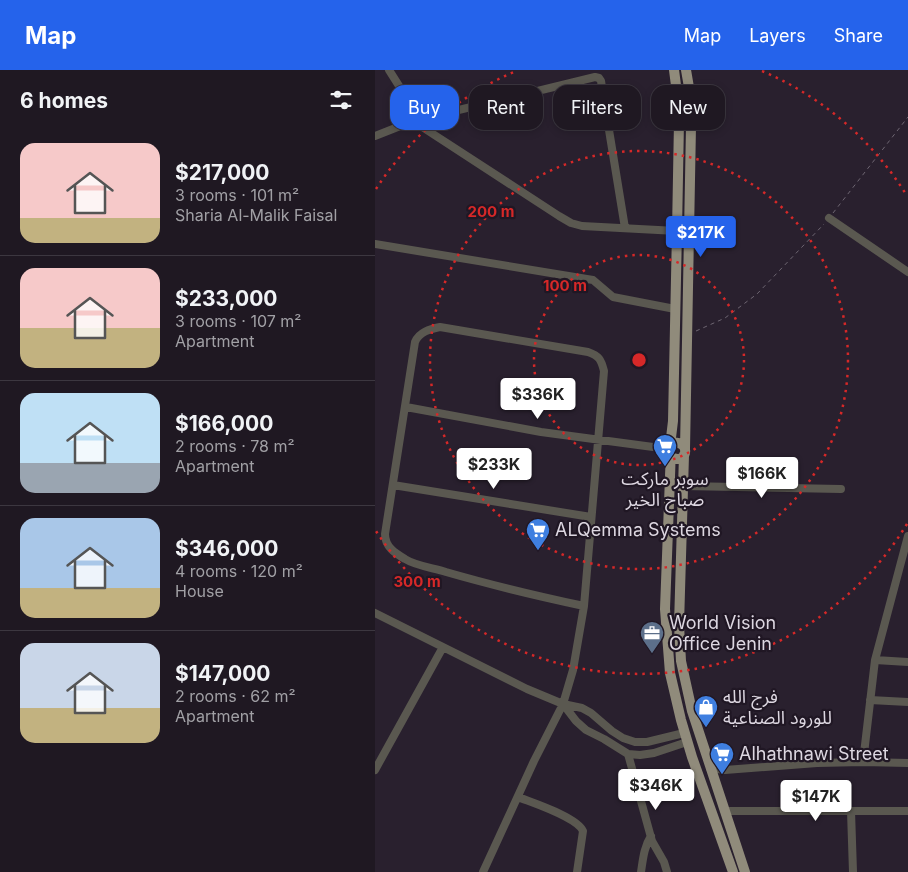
<!DOCTYPE html>
<meta charset="utf-8">
<style>
body{margin:0;font-family:Inter,"Noto Sans Arabic",sans-serif;background:#27212a;color:#f1f3f6;height:100vh;display:flex;flex-direction:column;font-size:19px;white-space:nowrap}
*{box-sizing:border-box;margin:0}
p{font-size:16px;color:#a1a0a5}
.icon{flex:none;width:28px;height:28px;fill:none;stroke:currentColor;stroke-width:2;stroke-linecap:round;stroke-linejoin:round}
.map{position:relative;flex:1;overflow:hidden}
.details{display:flex;flex-direction:column;background:#1f1822;width:375px}
.details>*{flex:none}
.top-card{position:absolute;left:15px;top:15px;width:442px;height:45px;display:flex;gap:10px}
.price{position:absolute;translate:-50% -42px;padding:0 11px;border-radius:5px;background:#fff;color:#222;font-size:16px;line-height:32px;filter:drop-shadow(0 1px 2px #0008)}
.price::after{content:'';position:absolute;left:50%;top:30px;width:15px;height:11px;margin-left:-8px;background:inherit;clip-path:polygon(0 0,100% 0,50% 100%)}
.price.active{background:#2563eb;color:#fff}
ul{padding:0;list-style:none}
li{display:flex;align-items:center;gap:15px;height:125px;padding:0 20px}
li+li{border-top:1px solid #3c3740}
li span{display:grid;place-items:center;flex:none;width:140px;height:100px;border-radius:15px;color:#555}
li>.icon{margin-inline-start:auto}
span .icon{width:60px;height:60px;fill:#fffc;stroke-width:1}
li b{font-size:21px}
h2{display:flex;justify-content:space-between;align-items:center;height:60px;padding:0 20px;font-size:21px}
.chip{padding:0 18px;border-radius:15px;background:#1f1822;box-shadow:0 2px 8px #0003,0 0 0 1px #3c3740;font-size:18px;line-height:45px}
.chip.active{background:#2563eb;color:#fff}
header{display:flex;align-items:center;gap:30px;box-sizing:border-box;height:70px;padding:0 25px;background:#2563eb;color:#fff}
header strong{font-size:24px}
nav{display:flex;gap:28px;margin-inline-start:auto;font-size:18px}
main{display:flex;flex:1;min-height:0}
.map>svg:first-child{display:block}
.lines{fill:none;stroke-linecap:round;stroke-linejoin:round}
.path{stroke:#6e6672;stroke-width:1;stroke-dasharray:4 4;stroke-linecap:butt}
.minor{stroke:#5a5850;stroke-width:8}
.major{stroke:#908b7b;stroke-width:10}
.ring{fill:none;stroke:#d62828;stroke-width:2.5;stroke-dasharray:2.5 5}
.labels{text-anchor:middle;stroke-width:4.5;stroke-linejoin:round;paint-order:stroke}
.poi-label{font-size:18px;fill:#ddd7e1;stroke:#201724;text-anchor:start}
.centre{fill:#d62828;stroke:#201724;stroke-width:2.5}
.ring-label{font-size:15px;text-anchor:middle;font-weight:bold;fill:#d62828;stroke:#201724;stroke-width:4.5;stroke-linejoin:round;paint-order:stroke}
</style>
<header>
<strong>Map</strong>
<nav><a>Map</a><a>Layers</a><a>Share</a></nav>
</header>
<main>
<section class="details">
<h2>6 homes<svg class="icon" aria-label="filters" viewBox="0 0 24 24"><path d="M4 7h16M4 17h16"/><circle cx="9" cy="7" r="2"/><circle cx="15" cy="17" r="2"/></svg></h2>
<ul>
<li><span style="background:linear-gradient(#f6c9c9 75%,#c2b280 0)"><svg class="icon" aria-label="home" viewBox="0 0 24 24"><path d="M3 11l9-7 9 7M6 9v11h12V9"/></svg></span><div><b>$217,000</b><p>3 rooms · 101 m²</p><p>Sharia Al-Malik Faisal</p></div></li>
<li><span style="background:linear-gradient(#f6c9c9 60%,#c2b280 0)"><svg class="icon" aria-label="home" viewBox="0 0 24 24"><path d="M3 11l9-7 9 7M6 9v11h12V9"/></svg></span><div><b>$233,000</b><p>3 rooms · 107 m²</p><p>Apartment</p></div></li>
<li><span style="background:linear-gradient(#bfe0f5 70%,#9aa5b1 0)"><svg class="icon" aria-label="home" viewBox="0 0 24 24"><path d="M3 11l9-7 9 7M6 9v11h12V9"/></svg></span><div><b>$166,000</b><p>2 rooms · 78 m²</p><p>Apartment</p></div></li>
<li><span style="background:linear-gradient(#a9c7e8 70%,#c2b280 0)"><svg class="icon" aria-label="home" viewBox="0 0 24 24"><path d="M3 11l9-7 9 7M6 9v11h12V9"/></svg></span><div><b>$346,000</b><p>4 rooms · 120 m²</p><p>House</p></div></li>
<li><span style="background:linear-gradient(#c9d6e8 65%,#c2b280 0)"><svg class="icon" aria-label="home" viewBox="0 0 24 24"><path d="M3 11l9-7 9 7M6 9v11h12V9"/></svg></span><div><b>$147,000</b><p>2 rooms · 62 m²</p><p>Apartment</p></div></li>
</ul>
</section>
<div class="map">
<svg width="533" height="802" viewBox="0 0 533 802">
<rect width="100%" height="100%" fill="#29202e"/>
<g class="lines">
<path class="path" d="M458,143L533,47
M321,261L350,248L382,224L449,154"/>
<path class="minor" d="M14,0L45,49
M38,51L184,146L196,153L207,156L302,161L315,162
M0,66L38,51L220,7L224,8L226,11L250,158
M454,148L533,202
M0,174L218,210L238,227L300,239
M65,257L213,282C224,286 226,289 229,301L209,536C162,526 116,515 71,502C59,498 41,496 30,489C20,483 10,477 10,464L40,272C44,262 55,259 65,257Z
M31,337L166,362L293,379
M18,415L216,447
M308,416L466,419
M533,466L500,590L533,592
M0,543L152,619L188,634L207,638L216,643L237,661L248,668L260,672H272L309,663
M495,630L533,632
M188,634L201,651L211,660L229,669L253,684L265,685L279,683L312,672
M253,684L277,771L289,792L292,802
M488,692L500,590
M335,698L350,700L442,693L488,692L533,693
M0,700L68,577
M143,727C158,733 202,747 208,761L202,802
M350,741H533
M476,741L478,802
M108,802L159,691L188,634L198,600L209,536
M266,802C268,789 269,777 276,766"/>
<path class="major" d="M295,376L298,351L302,161L304,51L302,23L299,0
M310,379L316,56V29L311,0
M309,385L304,555L306,591L317,641L370,802
M295,386C310,397 316,375 303,373C300,372 297,373 295,375C294,376 294,377 293,379C292,383 294,382 295,387C296,393 295,401 295,407L290,539L295,603L306,650L317,687L358,802"/>
</g>
<g class="ring">
<circle cx="264" cy="290" r="105"/>
<circle cx="264" cy="290" r="209"/>
<path d="M532 454A314 314 0 0 1 1 461M1 119A314 314 0 0 1 141 1M387 1A314 314 0 0 1 532 126"/>
</g>
<defs>
<g id="supermarket-pin" transform="scale(1.25)"><path d="M0 17L-7.5 6A9.5 9.5 0 1 1 7.5 6Z" fill="#3f7fe0" stroke="#201724"/><path d="M-6-5.5h2.5l.6 2H6L4.5 2H-2.5L-4.4-4H-6ZM-1.5 3.2a1.3 1.3 0 1 0 .1 0ZM3 3.2a1.3 1.3 0 1 0 .1 0Z" fill="#fff"/></g>
<g id="office-pin" transform="scale(1.25)"><path d="M0 17L-7.5 6A9.5 9.5 0 1 1 7.5 6Z" fill="#5c6f8a" stroke="#201724"/><path d="M-6-3h4V-5.5h4V-3h4V5H-6ZM-1-4.5V-3h2v-1.5ZM-6 0V1H6V0Z" fill="#fff"/></g>
<g id="shop-pin" transform="scale(1.25)"><path d="M0 17L-7.5 6A9.5 9.5 0 1 1 7.5 6Z" fill="#3f7fe0" stroke="#201724"/><path d="M-5-2.5h2.3a2.7 3.5 0 0 1 5.4 0H5L5.5 6h-11ZM-1.5-2.5h3a1.5 2.3 0 0 0-3 0Z" fill="#fff"/></g>
</defs>
<g fill-rule="evenodd">
<use href="#supermarket-pin" x="290" y="376"/>
<use href="#supermarket-pin" x="163" y="460"/>
<use href="#office-pin" x="277" y="563"/>
<use href="#shop-pin" x="331" y="637"/>
<use href="#supermarket-pin" x="347" y="684"/>
</g>
<g class="labels">
<g class="poi-label">
<text x="290" y="415" text-anchor="middle">سوبر ماركت<tspan x="290" dy="21">صباح الخير</tspan></text>
<text x="180" y="466">ALQemma Systems</text>
<text x="294" y="559">World Vision<tspan x="294" dy="21">Office Jenin</tspan></text>
<text x="348" y="633">فرج الله<tspan x="348" dy="21">للورود الصناعية</tspan></text>
<text x="364" y="690">Alhathnawi Street</text>
</g>
</g>
<circle cx="264" cy="290" r="8" class="centre"/>
<g class="ring-label">
<text x="116" y="147">200 m</text>
<text x="190" y="221">100 m</text>
<text x="42" y="517">300 m</text>
</g>
</svg>
<b class="price active" style="left:326px;top:188px">$217K</b>
<b class="price" style="left:163px;top:350px">$336K</b>
<b class="price" style="left:119px;top:420px">$233K</b>
<b class="price" style="left:387px;top:429px">$166K</b>
<b class="price" style="left:281px;top:741px">$346K</b>
<b class="price" style="left:441px;top:752px">$147K</b>
<div class="top-card">
<a class="chip active">Buy</a>
<a class="chip">Rent</a>
<a class="chip">Filters</a>
<a class="chip">New</a>
</div>
</div>
</main>
